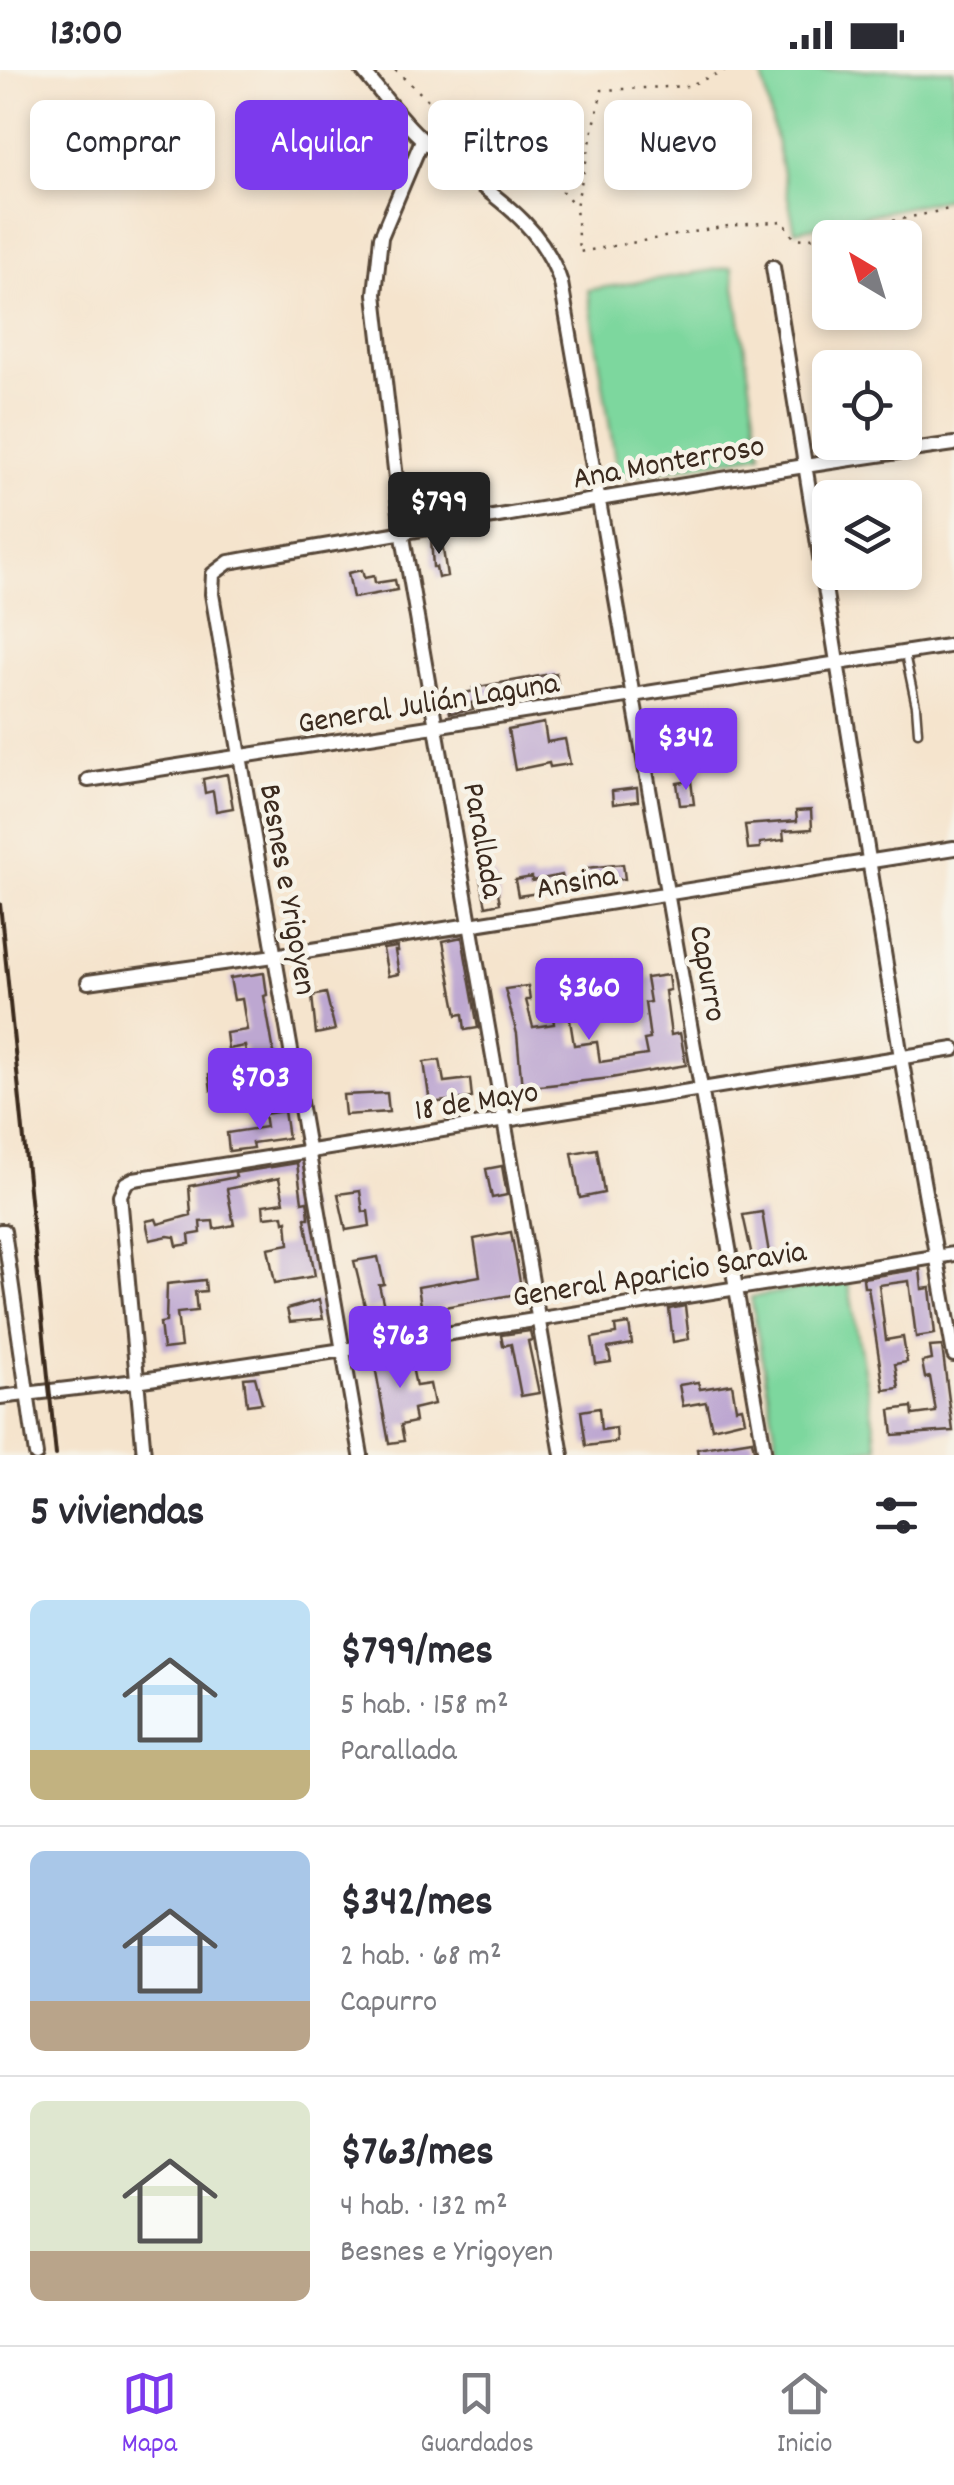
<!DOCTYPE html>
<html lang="es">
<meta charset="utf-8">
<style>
body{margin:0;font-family:Dekko,sans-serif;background:#f2f2f3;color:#2b2b33;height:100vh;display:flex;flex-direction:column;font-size:38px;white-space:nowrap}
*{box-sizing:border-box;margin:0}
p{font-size:32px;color:#7c7c81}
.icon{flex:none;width:55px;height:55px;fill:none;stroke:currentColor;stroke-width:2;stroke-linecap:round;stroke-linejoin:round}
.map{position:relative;height:1385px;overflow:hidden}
.side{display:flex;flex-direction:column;background:#fff;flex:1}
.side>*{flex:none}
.hud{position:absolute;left:30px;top:30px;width:895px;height:90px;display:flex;gap:20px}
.needle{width:65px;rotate:322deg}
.buttons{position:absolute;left:812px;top:150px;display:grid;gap:20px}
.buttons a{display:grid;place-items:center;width:110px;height:110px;border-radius:15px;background:#fff;box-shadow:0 5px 15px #0003;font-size:50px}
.price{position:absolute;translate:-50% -85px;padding:0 22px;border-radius:10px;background:#7c3aed;color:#fff;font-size:32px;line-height:65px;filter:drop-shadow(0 2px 5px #0008)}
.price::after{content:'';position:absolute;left:50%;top:60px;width:30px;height:22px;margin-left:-15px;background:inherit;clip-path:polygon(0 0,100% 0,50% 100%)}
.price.current{background:#222;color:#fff}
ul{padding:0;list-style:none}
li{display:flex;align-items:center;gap:30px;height:250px;padding:0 30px}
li+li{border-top:2px solid #e1e1e2}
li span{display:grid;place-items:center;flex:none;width:280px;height:200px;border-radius:15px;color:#555}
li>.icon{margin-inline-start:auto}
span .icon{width:120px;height:120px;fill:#fffc;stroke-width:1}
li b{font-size:42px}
h2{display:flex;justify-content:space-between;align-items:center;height:120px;padding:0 30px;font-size:42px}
.tag{padding:0 35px;border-radius:15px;background:#fff;box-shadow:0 5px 15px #0003;font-size:35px;line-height:90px}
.tag.current{background:#7c3aed;color:#fff}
.status{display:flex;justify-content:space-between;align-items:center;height:70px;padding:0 50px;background:#fff;direction:ltr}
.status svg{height:28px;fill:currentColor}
.menu{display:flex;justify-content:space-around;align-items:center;height:140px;border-top:2px solid #e1e1e2;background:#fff;font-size:28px;color:#7c7c81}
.menu a{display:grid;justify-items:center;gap:5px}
.menu .current{color:#7c3aed}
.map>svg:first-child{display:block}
.green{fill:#7dd79e;stroke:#5c805e;stroke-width:2.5}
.building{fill:#bda7d1}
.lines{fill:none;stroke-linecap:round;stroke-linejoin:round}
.service-casing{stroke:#574638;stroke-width:11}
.minor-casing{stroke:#574638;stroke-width:18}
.path{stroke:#574638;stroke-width:2.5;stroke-dasharray:2.5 8;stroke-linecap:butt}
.service{stroke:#fff;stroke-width:6}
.minor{stroke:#fff;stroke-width:12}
.rail{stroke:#3b2a1e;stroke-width:4}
.labels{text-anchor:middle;stroke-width:9;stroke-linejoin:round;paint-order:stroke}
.street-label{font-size:32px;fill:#3b2a1e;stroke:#f7f3e8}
</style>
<div class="status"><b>13:00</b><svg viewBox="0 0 49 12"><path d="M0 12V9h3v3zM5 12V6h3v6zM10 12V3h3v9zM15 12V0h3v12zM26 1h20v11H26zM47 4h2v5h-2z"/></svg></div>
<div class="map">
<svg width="954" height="1385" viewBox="0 0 954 1385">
<rect width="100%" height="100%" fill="#f7f3e8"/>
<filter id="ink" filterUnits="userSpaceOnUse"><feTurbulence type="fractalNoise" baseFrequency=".01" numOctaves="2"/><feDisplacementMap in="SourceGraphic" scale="20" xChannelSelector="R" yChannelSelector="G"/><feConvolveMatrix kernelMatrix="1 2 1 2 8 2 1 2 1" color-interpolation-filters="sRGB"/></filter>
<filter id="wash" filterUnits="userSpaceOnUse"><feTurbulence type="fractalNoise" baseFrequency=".0048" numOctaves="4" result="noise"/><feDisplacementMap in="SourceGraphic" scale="40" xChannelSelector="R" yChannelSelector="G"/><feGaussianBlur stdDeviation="2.25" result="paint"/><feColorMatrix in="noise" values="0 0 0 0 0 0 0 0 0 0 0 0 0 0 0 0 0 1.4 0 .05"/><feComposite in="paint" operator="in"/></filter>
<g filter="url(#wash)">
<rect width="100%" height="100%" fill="#f5e4cd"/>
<path class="green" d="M782,0H954V127L795,161L762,4Z
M732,197L761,384L618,408L588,220Z
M848,1211L878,1378L833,1385H779L751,1227Z"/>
<g id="blocks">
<path class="building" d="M441,466L447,506L438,508L436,497H433L431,468Z
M362,500L364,508L374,506L375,513L395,510L397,520L353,528L348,503Z
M556,603L559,619L535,624V619L471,633L473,639L450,643L447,627L474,621L473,618Z
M544,653L547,672L565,669L570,694L550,697L549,693L515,700L508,660Z
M227,704L233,738L216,741L213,721L205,723L203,709Z
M691,711L694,734L680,735L677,713Z
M637,718L638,731L613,734L612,721Z
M811,740L812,759L783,761L784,770L760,773V778L748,779L745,755L797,751L796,741Z
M623,794L625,809L588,813L586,798Z
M562,805L565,819L518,826L515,810L532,807V811Z
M495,806L500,833L486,836L480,809Z
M462,867L478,958L465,960L463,944L457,945L443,871Z
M397,877L398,881H395L399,904L388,906L383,879Z
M264,903L267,925L264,926L276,994L248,998L245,976L228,979L226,963L247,960L242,929L234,930L230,908Z
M668,905L670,920L665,921L671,965L680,963L686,995L611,1008L522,1018L517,964L505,919L528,916L530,930H526L533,957L554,954L551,931L572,927L575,943L569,944L574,975L597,972L600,992L647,985L644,970L650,969L645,933L650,932L646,908Z
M326,923L335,960L316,964L312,926Z
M440,990L444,1012L470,1009L472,1028L430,1033L424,992Z
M246,1000L249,1015L211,1020L209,1005Z
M387,1023L389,1042L345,1045L343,1025Z
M284,1041L288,1068L252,1073L253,1078L229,1081L227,1063L266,1057L264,1044Z
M597,1079L604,1123L580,1128L572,1083Z
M297,1093L302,1132L307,1131L308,1136L309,1148H305L315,1206L275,1213L268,1178L289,1174L287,1151L284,1152L283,1145L264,1147L263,1135L284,1132L279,1108L227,1119L234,1155L214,1159L213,1151L200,1152L201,1163L189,1165L190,1174L177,1176L175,1167L168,1166L150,1170L146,1151L156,1149L158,1154L191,1145L189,1116L236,1107L235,1103Z
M502,1096L507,1125L492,1128L486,1099Z
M360,1121L363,1142L368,1141L370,1156L346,1160L338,1124Z
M762,1142L769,1183L752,1186L743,1145Z
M511,1162L522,1223L422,1241L418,1217L480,1206L474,1169Z
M378,1187L384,1214L379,1215L384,1236L366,1240L354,1191Z
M920,1199L922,1219L930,1218L935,1264L916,1267L909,1211L879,1215L886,1270L903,1267L907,1292L895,1294L899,1318L884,1320L868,1217H864L863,1208Z
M205,1210L206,1221L195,1222L197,1241L177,1243L181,1277L163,1279L160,1253L166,1252L167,1214Z
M319,1230L323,1249L290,1252L287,1239Z
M685,1236L689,1269L673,1272L669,1239Z
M629,1254L632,1274L608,1278L611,1292L596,1294L592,1268L616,1264L615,1256Z
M530,1261L532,1270L528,1271L539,1323L521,1326L511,1274L503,1276L501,1265Z
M942,1276L953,1361L893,1365L890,1340L912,1337L913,1345L936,1342L930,1307L925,1308L922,1292L932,1290L930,1277Z
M414,1279L415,1286L410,1287L416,1316L430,1314L434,1334L413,1339L415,1352L401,1355L404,1371L389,1373L373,1285Z
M255,1307L262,1333L247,1335L244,1308Z
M698,1312L700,1319L732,1314L736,1338L742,1337L745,1350L712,1358L706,1332L683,1336L679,1315Z
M599,1338L601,1360L616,1358L617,1372L586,1376L581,1341Z
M752,1370L755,1385H698L697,1379Z"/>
</g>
</g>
<g filter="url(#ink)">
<use href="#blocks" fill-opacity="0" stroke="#574638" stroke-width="2.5"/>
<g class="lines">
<g class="service-casing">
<path id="service" d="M905,584L916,636L918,662"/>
</g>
<g class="minor-casing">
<path id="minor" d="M362,0C382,23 400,50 423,70C474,116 539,143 561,213L765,1385
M422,70L381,167L375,224L402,461L562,1385
M773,197L901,987L954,1285
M88,710L954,575
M88,912L274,886L954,778
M0,1161H4L36,1385
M0,1327L136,1311L343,1280L954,1184
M144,1385L120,1125L126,1113L134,1109L954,979
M361,1385L212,524L213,504L229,492C471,451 712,408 954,374"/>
</g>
<path class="path" d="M395,0L459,58L510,73L528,85L575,135
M726,0L688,16L602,20L576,136L579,182L728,156L783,151L794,168L806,169L954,138"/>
<use href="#service" class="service"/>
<use href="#minor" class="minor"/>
<path class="rail" d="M0,834L56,1385"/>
</g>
</g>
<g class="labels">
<g class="street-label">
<text transform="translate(668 390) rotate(-10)" y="11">Ana Monterroso</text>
<text transform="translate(428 631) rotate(-9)" y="11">General Julián Laguna</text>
<text transform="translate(485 770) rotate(80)" y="11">Parallada</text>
<text transform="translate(576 810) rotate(-10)" y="11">Ansina</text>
<text transform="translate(290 819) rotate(80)" y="11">Besnes e Yrigoyen</text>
<text transform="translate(710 903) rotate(80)" y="11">Capurro</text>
<text transform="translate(476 1029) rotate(-9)" y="11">18 de Mayo</text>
<text transform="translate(659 1202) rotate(-9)" y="11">General Aparicio Saravia</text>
</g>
</g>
</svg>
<div class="buttons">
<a><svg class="needle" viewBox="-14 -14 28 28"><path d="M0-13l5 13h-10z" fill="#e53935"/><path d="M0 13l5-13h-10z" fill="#7c7c81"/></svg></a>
<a><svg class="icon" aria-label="locate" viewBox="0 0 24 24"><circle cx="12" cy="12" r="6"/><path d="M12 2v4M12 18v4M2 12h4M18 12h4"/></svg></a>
<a><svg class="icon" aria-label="layers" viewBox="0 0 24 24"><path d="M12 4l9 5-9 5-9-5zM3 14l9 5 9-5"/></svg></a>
</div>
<b class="price current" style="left:439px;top:487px">$799</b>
<b class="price" style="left:686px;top:723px">$342</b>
<b class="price" style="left:589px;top:973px">$360</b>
<b class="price" style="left:260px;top:1063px">$703</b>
<b class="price" style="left:400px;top:1321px">$763</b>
<div class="hud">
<a class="tag">Comprar</a>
<a class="tag current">Alquilar</a>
<a class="tag">Filtros</a>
<a class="tag">Nuevo</a>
</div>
</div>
<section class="side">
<h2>5 viviendas<svg class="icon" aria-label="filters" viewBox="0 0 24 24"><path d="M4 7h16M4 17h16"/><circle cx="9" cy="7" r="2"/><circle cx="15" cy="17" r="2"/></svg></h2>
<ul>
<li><span style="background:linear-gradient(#bfe0f5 75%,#c2b280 0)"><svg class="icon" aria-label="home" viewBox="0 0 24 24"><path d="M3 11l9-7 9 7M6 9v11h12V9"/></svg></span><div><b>$799/mes</b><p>5 hab. · 158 m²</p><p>Parallada</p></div></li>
<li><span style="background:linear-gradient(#a9c7e8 75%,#b9a48a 0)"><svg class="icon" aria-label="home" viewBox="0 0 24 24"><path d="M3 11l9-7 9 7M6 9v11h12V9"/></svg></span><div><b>$342/mes</b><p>2 hab. · 68 m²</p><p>Capurro</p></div></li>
<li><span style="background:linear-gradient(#dfe7d0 75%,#b9a48a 0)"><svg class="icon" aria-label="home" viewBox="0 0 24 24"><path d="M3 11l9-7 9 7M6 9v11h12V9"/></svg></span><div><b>$763/mes</b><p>4 hab. · 132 m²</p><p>Besnes e Yrigoyen</p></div></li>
</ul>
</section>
<nav class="menu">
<a class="current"><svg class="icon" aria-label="map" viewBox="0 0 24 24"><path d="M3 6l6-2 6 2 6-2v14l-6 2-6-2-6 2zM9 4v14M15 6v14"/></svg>Mapa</a>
<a><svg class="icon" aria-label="saved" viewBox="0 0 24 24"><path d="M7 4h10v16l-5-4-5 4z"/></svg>Guardados</a>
<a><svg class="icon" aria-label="home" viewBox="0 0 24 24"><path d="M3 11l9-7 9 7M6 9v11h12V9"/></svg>Inicio</a>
</nav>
